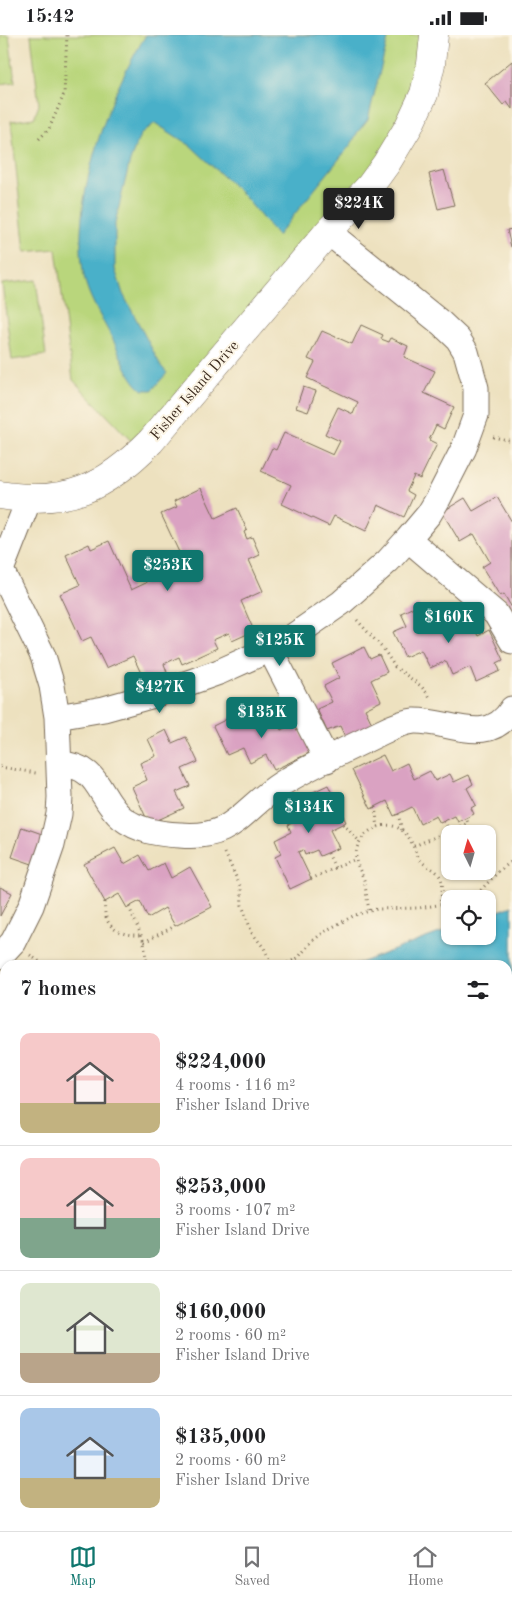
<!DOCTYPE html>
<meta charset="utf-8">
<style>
body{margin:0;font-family:"Old Standard TT",serif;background:#f2f2f2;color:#202124;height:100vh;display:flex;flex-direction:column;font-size:19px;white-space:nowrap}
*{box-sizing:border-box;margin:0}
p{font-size:16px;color:#757577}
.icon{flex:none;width:28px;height:28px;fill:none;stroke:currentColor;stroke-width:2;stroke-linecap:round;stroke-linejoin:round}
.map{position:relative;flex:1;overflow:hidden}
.details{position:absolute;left:0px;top:925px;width:512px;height:571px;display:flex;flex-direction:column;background:#fff;border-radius:15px 15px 0 0;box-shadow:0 1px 4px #0004}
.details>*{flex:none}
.needle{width:32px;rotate:355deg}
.buttons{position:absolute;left:441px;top:790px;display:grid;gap:10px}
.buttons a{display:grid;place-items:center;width:55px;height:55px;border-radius:10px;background:#fff;box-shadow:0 1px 4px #0004;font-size:25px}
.price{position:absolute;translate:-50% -42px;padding:0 11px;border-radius:5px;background:#0f766e;color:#fff;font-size:16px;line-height:32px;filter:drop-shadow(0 1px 2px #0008)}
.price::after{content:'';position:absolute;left:50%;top:30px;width:15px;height:11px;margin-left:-8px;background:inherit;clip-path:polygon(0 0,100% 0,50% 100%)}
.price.on{background:#222;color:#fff}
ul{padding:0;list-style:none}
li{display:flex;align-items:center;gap:15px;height:125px;padding:0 20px}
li+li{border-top:1px solid #e0e0e0}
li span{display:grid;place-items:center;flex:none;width:140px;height:100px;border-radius:10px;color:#555}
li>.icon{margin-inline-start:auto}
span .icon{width:60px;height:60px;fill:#fffc;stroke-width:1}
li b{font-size:21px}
h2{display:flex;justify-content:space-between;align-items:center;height:60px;padding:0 20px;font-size:21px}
.status{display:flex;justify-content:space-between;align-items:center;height:35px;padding:0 25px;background:#fff;direction:ltr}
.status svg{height:14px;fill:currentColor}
.tabs{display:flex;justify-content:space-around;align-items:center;height:70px;border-top:1px solid #e0e0e0;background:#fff;font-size:14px;color:#757577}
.tabs a{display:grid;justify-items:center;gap:2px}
.tabs .on{color:#0f766e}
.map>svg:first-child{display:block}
.green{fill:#b9d67c;stroke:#7a804d}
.sand{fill:#eeda9e;stroke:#94825e}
.water{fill:#4ab0c9;stroke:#426d74}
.building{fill:#daa2c2}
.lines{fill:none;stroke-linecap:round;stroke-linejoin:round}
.street-casing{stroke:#796a56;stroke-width:27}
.secondary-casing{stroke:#796a56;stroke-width:29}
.path{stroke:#796a56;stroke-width:3;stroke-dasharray:1 4;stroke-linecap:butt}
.street{stroke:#fff;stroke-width:25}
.secondary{stroke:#fff;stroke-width:28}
.labels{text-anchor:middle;stroke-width:4;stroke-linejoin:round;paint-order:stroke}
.street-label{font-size:15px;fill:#3b2a1e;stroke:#fcf5e5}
</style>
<div class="status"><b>15:42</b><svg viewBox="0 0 49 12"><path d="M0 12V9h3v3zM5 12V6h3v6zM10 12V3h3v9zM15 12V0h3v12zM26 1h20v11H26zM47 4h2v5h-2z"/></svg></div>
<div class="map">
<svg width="512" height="1496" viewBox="0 0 512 1496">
<rect width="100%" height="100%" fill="#fcf5e5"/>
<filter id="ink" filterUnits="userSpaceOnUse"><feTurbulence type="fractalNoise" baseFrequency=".02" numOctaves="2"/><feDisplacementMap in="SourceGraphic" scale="10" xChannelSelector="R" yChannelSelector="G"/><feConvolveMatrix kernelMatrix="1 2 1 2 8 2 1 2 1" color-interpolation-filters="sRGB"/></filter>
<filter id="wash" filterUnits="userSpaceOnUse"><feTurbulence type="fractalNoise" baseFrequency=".0096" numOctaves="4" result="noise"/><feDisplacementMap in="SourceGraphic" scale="20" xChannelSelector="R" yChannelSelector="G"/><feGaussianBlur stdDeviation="1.12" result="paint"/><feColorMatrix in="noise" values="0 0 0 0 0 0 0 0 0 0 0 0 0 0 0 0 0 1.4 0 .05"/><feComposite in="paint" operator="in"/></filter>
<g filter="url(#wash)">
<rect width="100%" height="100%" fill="#ede1bf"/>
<path class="green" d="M0,0H9L15,47L0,49Z
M31,0H428L417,61L375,132L136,411L73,345L56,214L25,217L11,86L34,83L39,70Z
M36,245L46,320L12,325L2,249Z"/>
<path class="sand" d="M5,954V1028L0,1040V959Z"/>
<path class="water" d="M146,0H389L368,84L357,98L352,108L277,201L244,161L223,141L191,111L155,88L140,100L130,126L115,188V234L123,259L161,331L167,338L152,355C149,355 147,355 144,355C133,352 121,322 116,311C106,290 91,268 85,246C68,171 106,64 146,0Z
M512,871V1496H0V1351L5,1348V1491H508V930H354L450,894V901H488V880Z
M5,1037V1338L0,1333V1048Z"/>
<g id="blocks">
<path class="building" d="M512,26V74L507,67L503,70L485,48Z
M444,135L454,170L438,174L429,139Z
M512,194V212H511L507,195Z
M361,290L383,300L381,304L389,307L391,303L408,311L404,322L435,336L424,358L454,372L444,394L436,390L429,405L437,409L420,444L414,441L407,456L414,460L404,482L378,470L366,496L334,481L329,491L282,469L291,450L261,436L272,413L276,415L284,398L333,420L340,406L325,399L338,372L353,379L358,367L307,343L315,327L308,324L322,296L352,309Z
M303,352L316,356L308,377L296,373Z
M201,453L215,483L237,473L247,495L244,497L247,504L252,502L260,520L249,525L263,556L241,566L254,596L232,606L229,598L213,605L217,613L182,629L179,622L164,629L167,637L145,647L133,621L106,633L91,602L82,606L60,559L80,550L66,520L89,509L91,514L109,506L131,555L146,548L139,533L166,521L173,536L185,530L161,479L177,472L174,466Z
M497,462L512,487V573L504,559L500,561L482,532L490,527L474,499L460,507L442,477L465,463L473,476Z
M418,570L424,583L439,576L448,595L464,587L468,596L474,593L478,601L489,595L503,625L497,628L500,636L476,647L470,632L452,640L446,626L430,633L421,615L405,622L393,597L407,591L401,578Z
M364,612L370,624L379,620L387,637L371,645L381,666L365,674L374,693L347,706L340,691L327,696L317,674L332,667L324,651L339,643L332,628Z
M249,673L256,687L273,679L281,695L296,687L311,717L274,735L266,720L250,728L243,713L227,720L213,691Z
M166,695L172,708L186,702L198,727L182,734L190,751L176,757L184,773L149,789L132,752L147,745L140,728L156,721L148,704Z
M383,720L391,736L407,728L414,744L430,736L435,746L450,739L454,747L469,740L473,749L467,753L476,770L471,773L474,779L458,787L455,781L440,788L436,781L420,789L412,772L394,781L387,766L371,774L352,735Z
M328,750L346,787L330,795L339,813L320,821L317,815L305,820L303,815L298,817L311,844L290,854L275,822L281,819L275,805L291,797L288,790L299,785L297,779L301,777L296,765Z
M22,792L45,800L35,830L12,822Z
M115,813L124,829L140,820L149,836L164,828L171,843L190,832L212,872L175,891L165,873L148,883L140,866L127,873L119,859L105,867L84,829Z
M0,852L12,858L0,881Z"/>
</g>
</g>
<g filter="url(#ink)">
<use href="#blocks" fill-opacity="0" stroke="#796a56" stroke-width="1"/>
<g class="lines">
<g class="street-casing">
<path id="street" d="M408,504L496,579L512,606
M0,533L43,621L52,651L57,682L60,762L59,779L52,810L31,871L13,907L0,921
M1,535L29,464
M270,614L327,725
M57,682L104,674L154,660L219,637L270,614L292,602L341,568L388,526L408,504L429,479L438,464L464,413L476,380V353L466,317L458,304L441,288L328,197
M60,729C101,731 97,762 122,783C138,796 160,799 180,800C234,805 242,774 281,749C313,729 348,714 382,697C392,692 403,687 414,686C449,685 488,713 512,674"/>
</g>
<g class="secondary-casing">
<path id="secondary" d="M0,460C67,471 105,453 151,406L328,197L370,151L386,129L409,91L424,59L431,29L434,0"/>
</g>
<path class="path" d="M39,104L49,94L64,59L67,0
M493,402L512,406
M357,585L384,615L395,632L421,651L431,663
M0,732L36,738
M375,772L378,792
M398,779L402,795
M444,786L450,796
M343,789L359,806
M414,811L468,788L466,783
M225,818L241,853L242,870L252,898L264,913L272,930
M328,818L335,833L356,824
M311,844L335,833
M463,864L479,857L498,837L512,826
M105,867C102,891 118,901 140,900
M129,872L144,907L147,930
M369,875C367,865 366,855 364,845C361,836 355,829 356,820C356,798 386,780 404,797C413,805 414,817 421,826C427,833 438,834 441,844C444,851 441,862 440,870
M144,907L175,891
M30,920L44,930
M283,930L298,923L312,906L327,895L355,880L377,874L419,873L450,868"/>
<use href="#street" class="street"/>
<use href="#secondary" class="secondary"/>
</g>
</g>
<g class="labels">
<g class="street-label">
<text transform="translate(194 355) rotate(-49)" y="5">Fisher Island Drive</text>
</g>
</g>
</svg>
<div class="buttons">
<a><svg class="needle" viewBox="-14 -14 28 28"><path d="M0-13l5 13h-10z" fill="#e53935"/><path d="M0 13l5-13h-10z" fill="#757577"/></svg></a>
<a><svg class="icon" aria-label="locate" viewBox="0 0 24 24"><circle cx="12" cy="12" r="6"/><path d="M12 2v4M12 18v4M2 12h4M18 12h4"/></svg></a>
</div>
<b class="price on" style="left:359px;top:195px">$224K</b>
<b class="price" style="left:168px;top:557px">$253K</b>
<b class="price" style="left:449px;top:609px">$160K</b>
<b class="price" style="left:280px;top:632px">$125K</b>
<b class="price" style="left:160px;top:679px">$427K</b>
<b class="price" style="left:262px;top:704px">$135K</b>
<b class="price" style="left:309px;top:799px">$134K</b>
<section class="details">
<h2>7 homes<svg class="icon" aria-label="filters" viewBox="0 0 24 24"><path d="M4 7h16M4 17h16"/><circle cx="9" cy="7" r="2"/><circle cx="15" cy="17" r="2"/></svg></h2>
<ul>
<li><span style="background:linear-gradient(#f6c9c9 70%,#c2b280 0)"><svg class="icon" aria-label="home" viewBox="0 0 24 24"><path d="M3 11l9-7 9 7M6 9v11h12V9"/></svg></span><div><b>$224,000</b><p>4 rooms · 116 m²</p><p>Fisher Island Drive</p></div></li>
<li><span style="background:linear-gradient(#f6c9c9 60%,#7fa58c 0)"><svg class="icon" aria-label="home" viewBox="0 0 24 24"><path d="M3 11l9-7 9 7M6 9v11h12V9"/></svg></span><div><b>$253,000</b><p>3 rooms · 107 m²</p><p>Fisher Island Drive</p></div></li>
<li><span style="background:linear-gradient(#dfe7d0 70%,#b9a48a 0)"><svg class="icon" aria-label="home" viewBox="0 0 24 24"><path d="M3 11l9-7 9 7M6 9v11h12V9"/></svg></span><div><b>$160,000</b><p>2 rooms · 60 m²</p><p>Fisher Island Drive</p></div></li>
<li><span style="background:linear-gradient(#a9c7e8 70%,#c2b280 0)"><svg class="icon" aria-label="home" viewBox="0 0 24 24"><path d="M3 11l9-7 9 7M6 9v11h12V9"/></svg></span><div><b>$135,000</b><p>2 rooms · 60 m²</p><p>Fisher Island Drive</p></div></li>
</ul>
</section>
</div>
<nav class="tabs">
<a class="on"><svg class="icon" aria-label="map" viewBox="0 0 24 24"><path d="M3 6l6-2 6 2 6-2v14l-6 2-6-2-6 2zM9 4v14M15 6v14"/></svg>Map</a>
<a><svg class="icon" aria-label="saved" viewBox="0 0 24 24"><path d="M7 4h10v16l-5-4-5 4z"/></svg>Saved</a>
<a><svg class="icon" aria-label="home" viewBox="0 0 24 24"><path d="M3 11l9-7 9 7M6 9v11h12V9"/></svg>Home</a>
</nav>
